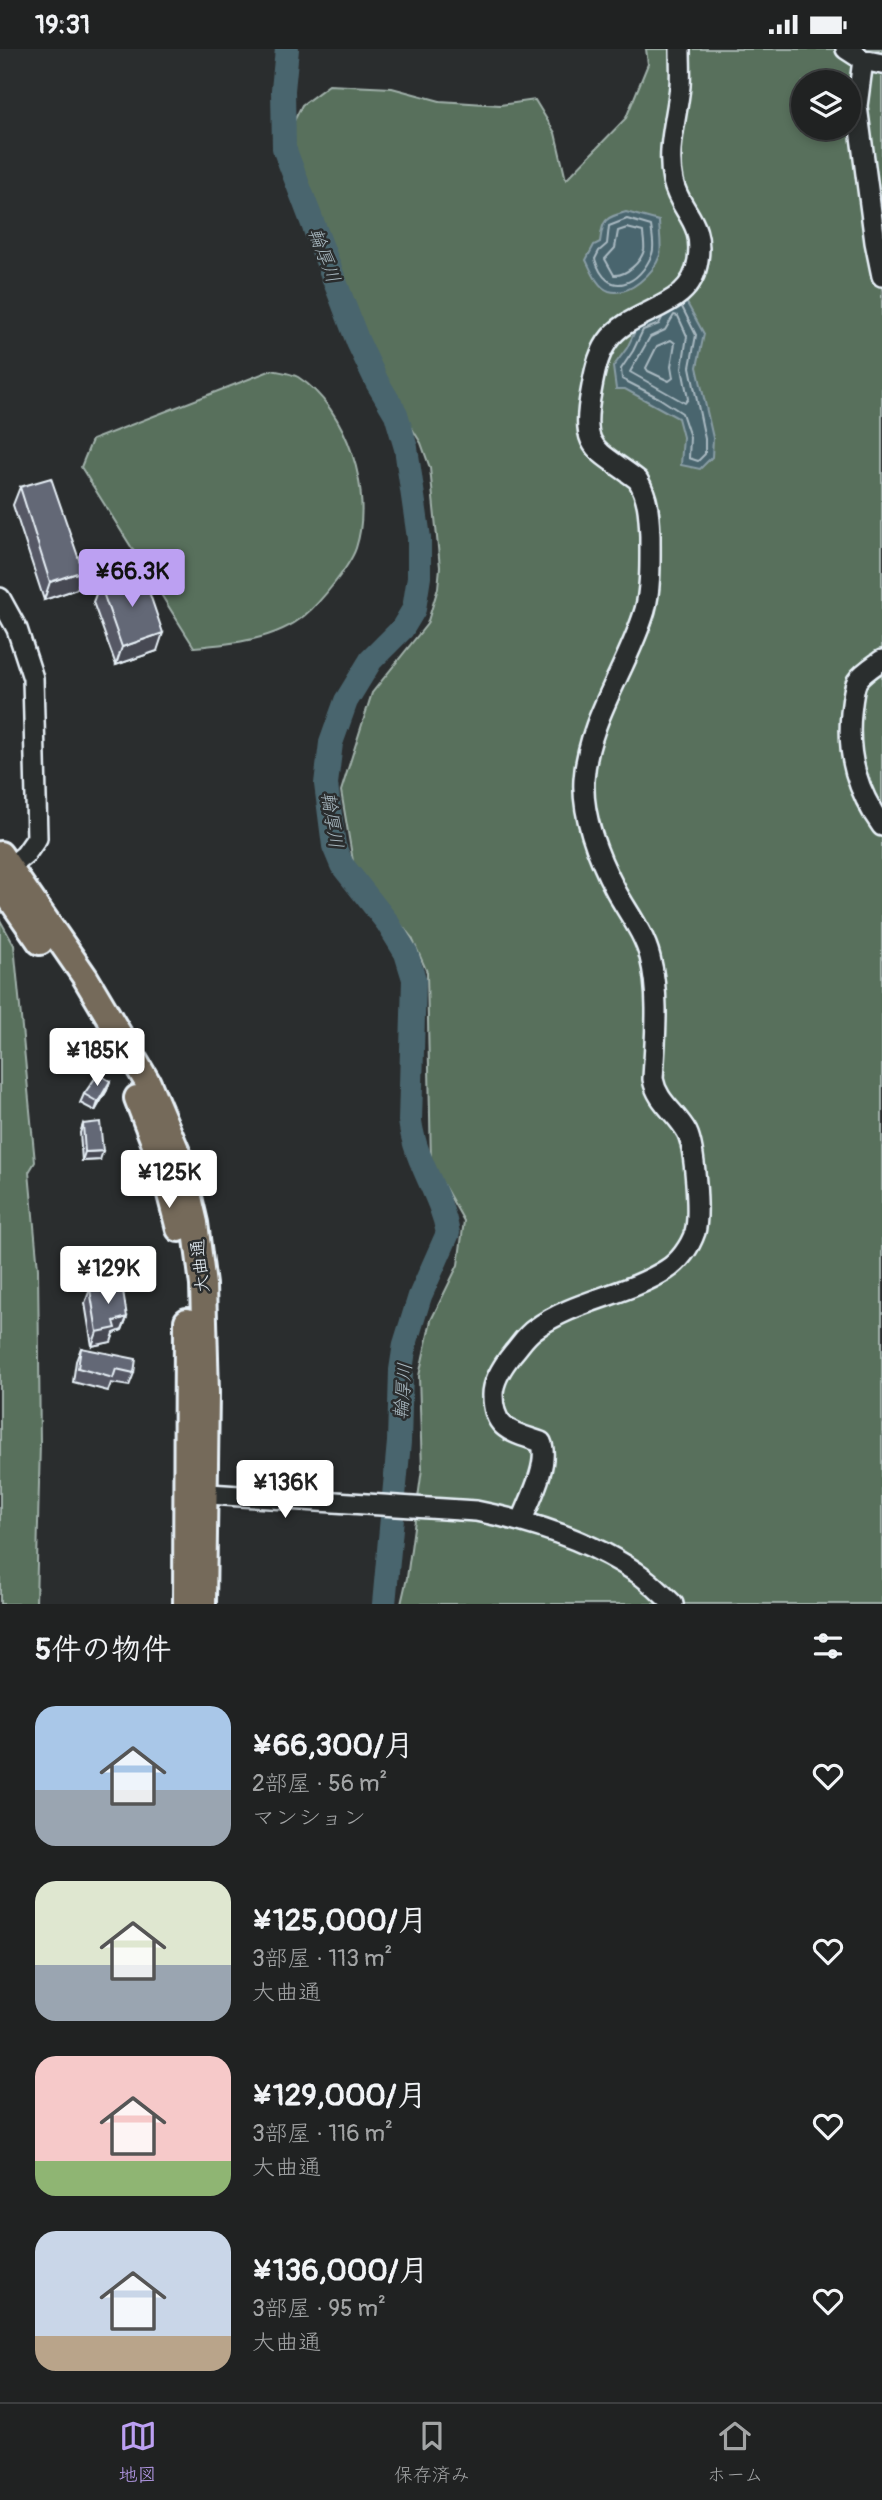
<!DOCTYPE html>
<html lang="ja">
<meta charset="utf-8">
<style>
body{margin:0;font-family:Pangolin,"Klee One",sans-serif;background:#2d2f2f;color:#f1f3f6;height:100vh;display:flex;flex-direction:column;font-size:26px;white-space:nowrap}
*{box-sizing:border-box;margin:0}
p{font-size:23px;color:#a2a4a5}
.icon{flex:none;width:38px;height:38px;fill:none;stroke:currentColor;stroke-width:2;stroke-linecap:round;stroke-linejoin:round}
.map{position:relative;height:1555px;overflow:hidden}
.drawer{display:flex;flex-direction:column;background:#202222;flex:1}
.drawer>*{flex:none}
.buttons{position:absolute;left:791px;top:21px;display:grid;gap:14px}
.buttons a{display:grid;place-items:center;width:70px;height:70px;border-radius:50%;background:#202222;box-shadow:0 4px 10px #0003,0 0 0 2px #3d3f40;font-size:35px}
.price{position:absolute;translate:-50% -60px;padding:0 16px;border-radius:7px;background:#fff;color:#222;font-size:23px;line-height:46px;filter:drop-shadow(0 2px 4px #0008)}
.price::after{content:'';position:absolute;left:50%;top:42px;width:21px;height:16px;margin-left:-10px;background:inherit;clip-path:polygon(0 0,100% 0,50% 100%)}
.price.current{background:#bca0f2;color:#111}
ul{padding:0;list-style:none}
li{display:flex;align-items:center;gap:21px;height:175px;padding:0 35px}
li span{display:grid;place-items:center;flex:none;width:196px;height:140px;border-radius:21px;color:#555}
li>.icon{margin-inline-start:auto}
span .icon{width:84px;height:84px;fill:#fffc;stroke-width:1}
li b{font-size:30px}
h2{display:flex;justify-content:space-between;align-items:center;height:84px;padding:0 35px;font-size:30px}
.status{display:flex;justify-content:space-between;align-items:center;height:49px;padding:0 35px;background:#202222;direction:ltr}
.status svg{height:19px;fill:currentColor}
.menu{display:flex;justify-content:space-around;align-items:center;height:98px;border-top:2px solid #3d3f40;background:#202222;font-size:19px;color:#a2a4a5}
.menu a{display:grid;justify-items:center;gap:4px}
.menu .current{color:#bca0f2}
.map>svg:first-child{display:block}
.green{fill:#58705c;stroke:#a0b0aa;stroke-width:2;fill-rule:evenodd}
.water{fill:#4a656e;stroke:#899da5;stroke-width:2}
.lines{fill:none;stroke-linecap:round;stroke-linejoin:round}
.shore{stroke:#a9b9c1;stroke-width:2}
.river{stroke:#4a656e;stroke-width:24}
.minor-casing{stroke:#e8f1f8;stroke-width:24}
.major-casing{stroke:#e8f1f8;stroke-width:30}
.minor{stroke:#2a2d2e;stroke-width:19}
.major{stroke:#746a5a;stroke-width:24}
.wall{fill:#565965;stroke:#e8f1f8;stroke-width:2}
.shaded-wall{fill:#464853;stroke:#e8f1f8;stroke-width:2}
.building{fill:#646776;stroke:#e8f1f8;stroke-width:2}
.labels{text-anchor:middle;stroke-width:5;stroke-linejoin:round;paint-order:stroke}
.street-label{font-size:18px;fill:#e8f1f8;stroke:#2a2d2e}
.water-label{font-size:19px;font-style:italic;fill:#a9b9c1;stroke:#2a2d2e}
</style>
<div class="status"><b>19:31</b><svg viewBox="0 0 49 12"><path d="M0 12V9h3v3zM5 12V6h3v6zM10 12V3h3v9zM15 12V0h3v12zM26 1h20v11H26zM47 4h2v5h-2z"/></svg></div>
<div class="map">
<svg width="882" height="1555" viewBox="0 0 882 1555">
<rect width="100%" height="100%" fill="#2a2d2e"/>
<filter id="ink" filterUnits="userSpaceOnUse"><feTurbulence type="fractalNoise" baseFrequency=".0143" numOctaves="2"/><feDisplacementMap in="SourceGraphic" scale="14" xChannelSelector="R" yChannelSelector="G"/><feConvolveMatrix kernelMatrix="1 2 1 2 8 2 1 2 1" color-interpolation-filters="sRGB"/></filter>
<g filter="url(#ink)">
<path class="green" d="M646,0H882V1555H401L407,1529L422,1420L419,1327L431,1271L458,1216L464,1172L431,1114L427,923L412,889L384,855L355,824L341,742L372,644L427,575L438,539L440,518L430,419L421,394L368,309L342,235L290,120L287,86L302,56L329,36L392,39L440,52L500,56L535,51L555,84L566,131L626,69L648,15ZM803,33H849V79H803Z
M272,321C280,323 291,324 298,328C347,359 374,444 356,499C350,517 320,554 305,566C276,591 230,595 194,598L81,418L92,391Z
M0,871L14,896L35,1113L29,1123L38,1220L40,1394L36,1555H0Z"/>
<path class="water" d="M626,163L659,172C659,181 662,196 660,206C654,224 629,248 609,242C597,238 591,221 586,211L594,196L600,193C603,170 604,169 626,163Z
M683,247L704,285L697,318L713,389L712,408L700,420L681,416L683,388L678,369L625,340H616L613,318L627,299L639,274Z"/>
<g class="lines">
<path class="shore" d="M627,170L651,177C652,185 655,198 652,205C640,236 607,251 595,210L599,202L607,195L609,177Z
M627,179L643,183C643,188 645,196 644,201C641,213 626,227 614,226L605,210L615,199L618,182Z
M674,266L678,267L687,287L682,319L688,350L685,354L630,323L650,288L665,281Z
M662,269L659,275L643,281L633,302L621,320L622,330L659,349L682,364L690,388L689,409L698,412L705,405V390L690,318L696,286L682,258
M671,291L675,294L671,317L673,329L669,332L648,322L646,319L657,297Z"/>
<path class="river" d="M287,0L283,41L284,99L358,293L377,333L396,365L406,399L419,489V528L414,560L402,580L371,611L346,652L331,694L326,735L334,797L342,816L387,873L406,904L414,930L410,1072C416,1116 440,1142 448,1184L420,1247L405,1295L401,1321L399,1393L384,1555"/>
<g class="minor-casing">
<path id="minor" d="M846,0L863,11L882,15
M863,11L857,57L875,193L882,227
M0,549L17,580L33,629L37,789L25,806L0,826
M882,611C875,616 862,624 857,632C853,641 852,655 851,664C847,707 857,742 882,777
M193,1444L476,1462C532,1473 589,1491 636,1523C650,1532 661,1544 673,1555
M522,1471C530,1451 550,1413 541,1393C512,1383 493,1381 493,1346C493,1331 504,1315 513,1304C520,1296 526,1286 535,1280C574,1251 625,1247 666,1221C679,1213 690,1198 695,1183C700,1166 695,1099 687,1083C676,1063 657,1053 653,1030C655,991 660,947 650,908C644,884 628,864 616,842C599,810 582,768 584,731C588,669 628,619 645,561C651,539 650,511 650,487C649,467 649,450 638,431C596,399 580,402 591,343C594,326 597,308 607,293C631,257 691,263 698,211C704,171 680,164 673,132C666,100 677,69 680,37C681,25 680,12 680,0"/>
</g>
<g class="major-casing">
<path id="major" d="M0,805L85,928L148,1034L180,1110L195,1174L203,1236L206,1344L203,1555
M0,835L40,893
M137,1049L162,1114L179,1180
M186,1555L187,1272"/>
</g>
<use href="#minor" class="minor"/>
<use href="#major" class="major"/>
</g>
<path class="wall" d="M20,438L77,540L44,551L13,456Z
M100,535L157,602L116,616L93,553Z
M110,1032L107,1041L95,1062L80,1054L84,1045Z
M83,1075L100,1111L82,1112L80,1084Z
M90,1240L127,1268L122,1281L114,1284L111,1293L92,1297L85,1254Z
M81,1299L134,1324L129,1337L111,1334L108,1342L73,1333L76,1312Z"/>
<path class="shaded-wall" d="M83,522L77,540L44,551L50,533Z
M163,584L157,602L116,616L122,598Z
M110,1032L107,1041L95,1062L98,1053Z
M103,1102L100,1111L82,1112L85,1103Z
M127,1268L122,1281L114,1284L111,1293L92,1297L97,1283L114,1272Z"/>
<path class="building" d="M51,429L83,522L50,533L20,438Z
M142,522L163,584L122,598L100,535Z
M98,1025L110,1032L98,1053L84,1045Z
M100,1073L103,1102L85,1103L83,1075Z
M122,1235L127,1268L114,1272L116,1279L97,1283L90,1240Z
M81,1299L136,1310L134,1324L116,1320L113,1329L78,1319Z"/>
</g>
<g class="labels">
<g class="street-label">
<text transform="translate(200 1217) rotate(-96)" y="6">大曲通</text>
</g>
<g class="water-label">
<text transform="translate(325 206) rotate(69)" y="7">輪厚川</text>
<text transform="translate(333 771) rotate(81)" y="7">輪厚川</text>
<text transform="translate(402 1342) rotate(-85)" y="7">輪厚川</text>
</g>
</g>
</svg>
<div class="buttons">
<a><svg class="icon" aria-label="layers" viewBox="0 0 24 24"><path d="M12 4l9 5-9 5-9-5zM3 14l9 5 9-5"/></svg></a>
</div>
<b class="price current" style="left:132px;top:560px">¥66.3K</b>
<b class="price" style="left:97px;top:1039px">¥185K</b>
<b class="price" style="left:169px;top:1161px">¥125K</b>
<b class="price" style="left:108px;top:1257px">¥129K</b>
<b class="price" style="left:285px;top:1471px">¥136K</b>
</div>
<section class="drawer">
<h2>5件の物件<svg class="icon" aria-label="filters" viewBox="0 0 24 24"><path d="M4 7h16M4 17h16"/><circle cx="9" cy="7" r="2"/><circle cx="15" cy="17" r="2"/></svg></h2>
<ul>
<li><span style="background:linear-gradient(#a9c7e8 60%,#9aa5b1 0)"><svg class="icon" aria-label="home" viewBox="0 0 24 24"><path d="M3 11l9-7 9 7M6 9v11h12V9"/></svg></span><div><b>¥66,300/月</b><p>2部屋 · 56 m²</p><p>マンション</p></div><svg class="icon" aria-label="heart" viewBox="0 0 24 24"><path d="M12 20l-8-8c-3-5 5-10 8-4 3-6 11-1 8 4z"/></svg></li>
<li><span style="background:linear-gradient(#dfe7d0 60%,#9aa5b1 0)"><svg class="icon" aria-label="home" viewBox="0 0 24 24"><path d="M3 11l9-7 9 7M6 9v11h12V9"/></svg></span><div><b>¥125,000/月</b><p>3部屋 · 113 m²</p><p>大曲通</p></div><svg class="icon" aria-label="heart" viewBox="0 0 24 24"><path d="M12 20l-8-8c-3-5 5-10 8-4 3-6 11-1 8 4z"/></svg></li>
<li><span style="background:linear-gradient(#f6c9c9 75%,#8fb573 0)"><svg class="icon" aria-label="home" viewBox="0 0 24 24"><path d="M3 11l9-7 9 7M6 9v11h12V9"/></svg></span><div><b>¥129,000/月</b><p>3部屋 · 116 m²</p><p>大曲通</p></div><svg class="icon" aria-label="heart" viewBox="0 0 24 24"><path d="M12 20l-8-8c-3-5 5-10 8-4 3-6 11-1 8 4z"/></svg></li>
<li><span style="background:linear-gradient(#c9d6e8 75%,#b9a48a 0)"><svg class="icon" aria-label="home" viewBox="0 0 24 24"><path d="M3 11l9-7 9 7M6 9v11h12V9"/></svg></span><div><b>¥136,000/月</b><p>3部屋 · 95 m²</p><p>大曲通</p></div><svg class="icon" aria-label="heart" viewBox="0 0 24 24"><path d="M12 20l-8-8c-3-5 5-10 8-4 3-6 11-1 8 4z"/></svg></li>
</ul>
</section>
<nav class="menu">
<a class="current"><svg class="icon" aria-label="map" viewBox="0 0 24 24"><path d="M3 6l6-2 6 2 6-2v14l-6 2-6-2-6 2zM9 4v14M15 6v14"/></svg>地図</a>
<a><svg class="icon" aria-label="saved" viewBox="0 0 24 24"><path d="M7 4h10v16l-5-4-5 4z"/></svg>保存済み</a>
<a><svg class="icon" aria-label="home" viewBox="0 0 24 24"><path d="M3 11l9-7 9 7M6 9v11h12V9"/></svg>ホーム</a>
</nav>
